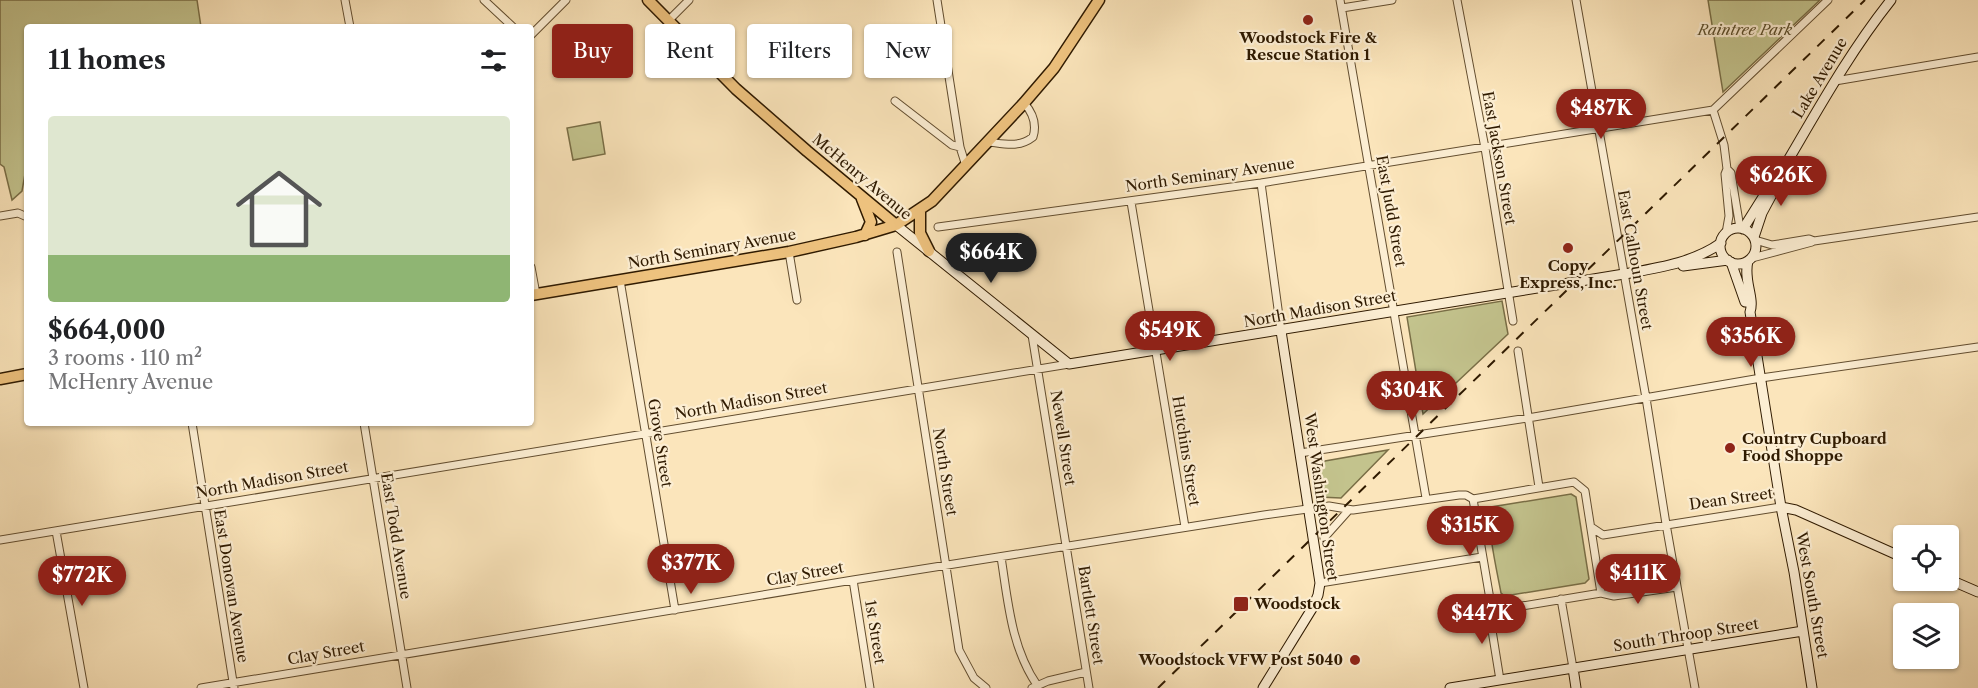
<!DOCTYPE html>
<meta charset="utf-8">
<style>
body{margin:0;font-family:"Libre Caslon Text",serif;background:#f6f6f6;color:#202124;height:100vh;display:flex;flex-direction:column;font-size:22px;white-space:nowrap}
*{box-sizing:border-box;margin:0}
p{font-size:20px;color:#757577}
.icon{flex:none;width:33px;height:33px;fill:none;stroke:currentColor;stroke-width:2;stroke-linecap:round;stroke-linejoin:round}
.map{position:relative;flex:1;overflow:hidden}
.drawer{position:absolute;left:24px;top:24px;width:510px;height:402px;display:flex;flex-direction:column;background:#fff;border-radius:6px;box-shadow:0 2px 4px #0004}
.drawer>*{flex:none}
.banner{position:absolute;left:552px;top:24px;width:570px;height:54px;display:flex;gap:12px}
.buttons{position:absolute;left:1893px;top:525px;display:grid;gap:12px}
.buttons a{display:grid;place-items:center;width:66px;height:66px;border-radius:6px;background:#fff;box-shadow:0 2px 4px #0004;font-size:30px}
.price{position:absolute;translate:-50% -51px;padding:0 14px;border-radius:21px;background:#8f2418;color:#fff;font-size:20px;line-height:39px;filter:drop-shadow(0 2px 3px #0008)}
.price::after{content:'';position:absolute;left:50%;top:36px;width:18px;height:14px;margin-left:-9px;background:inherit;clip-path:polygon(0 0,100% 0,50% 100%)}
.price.selected{background:#222;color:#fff}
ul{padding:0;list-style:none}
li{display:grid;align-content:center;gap:12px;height:318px;padding:0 24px}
li span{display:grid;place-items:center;height:186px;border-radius:6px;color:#555}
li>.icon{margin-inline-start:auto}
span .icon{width:108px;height:108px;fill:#fffc;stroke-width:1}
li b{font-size:26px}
h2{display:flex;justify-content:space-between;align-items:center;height:72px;padding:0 24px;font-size:26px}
.chip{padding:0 21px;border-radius:6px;background:#fff;box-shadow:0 2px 4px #0004;font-size:21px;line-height:54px}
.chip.selected{background:#8f2418;color:#fff}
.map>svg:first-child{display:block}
.green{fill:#c3c38d;stroke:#796e46;stroke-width:1.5}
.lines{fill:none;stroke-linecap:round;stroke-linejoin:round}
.street-casing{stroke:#624d2f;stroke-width:9}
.secondary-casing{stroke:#2f1a00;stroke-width:11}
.primary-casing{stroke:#2f1a00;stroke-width:13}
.street{stroke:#fceed3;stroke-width:7}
.secondary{stroke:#fceed3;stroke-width:9}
.primary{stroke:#eec27e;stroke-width:10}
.rail{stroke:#2f1a00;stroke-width:2;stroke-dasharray:10 10;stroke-linecap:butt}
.poi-dot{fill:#8f2418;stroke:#fceed3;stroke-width:2}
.labels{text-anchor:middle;stroke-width:4.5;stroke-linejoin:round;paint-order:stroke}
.park-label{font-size:15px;font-style:italic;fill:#5b4d2a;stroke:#fceed3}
.poi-label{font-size:15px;font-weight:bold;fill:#2f1a00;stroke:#fceed3}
.street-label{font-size:15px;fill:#2f1a00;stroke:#fceed3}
</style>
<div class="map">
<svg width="1978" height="688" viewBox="0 0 1978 688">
<rect width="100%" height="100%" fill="#fbe5bb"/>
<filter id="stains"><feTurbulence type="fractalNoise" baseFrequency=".00333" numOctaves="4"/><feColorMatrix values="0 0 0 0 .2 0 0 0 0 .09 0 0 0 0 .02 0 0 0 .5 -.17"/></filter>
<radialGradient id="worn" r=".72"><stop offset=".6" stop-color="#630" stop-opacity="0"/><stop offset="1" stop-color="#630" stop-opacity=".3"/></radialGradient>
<path class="green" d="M0,0H197L201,27H27V163L22,191L12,200L4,167L0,164Z
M1708,0H1820L1723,92Z
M600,122L605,154L573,160L567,128Z
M1502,301L1508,334L1423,414L1407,317Z
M1388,450L1341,498L1319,497C1317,482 1310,470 1325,461Z
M1571,494L1576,497L1589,579L1585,583L1505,596L1501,593C1498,576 1485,520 1491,507Z"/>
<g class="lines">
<g class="street-casing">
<path id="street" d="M345,0L350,27
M484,0L513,27
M937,0L960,147L966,166
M1340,0L1426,498
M1457,0L1485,148L1513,321
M1576,0L1646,398L1666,524L1695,688
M1342,8L1392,0
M668,21L689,0
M531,35L566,0
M1835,81L1978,57
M895,101L952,145L960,147
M1713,110L1828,0
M1713,110L1724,145L1727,169L1731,173L1740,228
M989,142C1005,144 1019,148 1033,137C1037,124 1033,113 1024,103
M1261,183L1281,331
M1131,202L1185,527
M0,216L18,213L27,217
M938,227L1261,183L1713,110
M1726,233L1729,216L1725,174L1727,169
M1755,240L1772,245L1809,239L1814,241L1978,217
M789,252L797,300
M897,252L959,650L974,678L986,688
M1752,258L1812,242
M531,267L536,294
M620,280L675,610
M1032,335L1089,688
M1518,351L1539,487
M192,423L234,688
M364,423L407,688
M1300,453L1528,418L1761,378L1978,347
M1473,499L1574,482L1585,491L1601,593
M1473,499L1492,611L1490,618L1500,680
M1591,527L1603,535L1781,507
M56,531L84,688
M1324,538L1349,510
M0,540L1069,364
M1001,557C1008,601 1011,647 1037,685
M853,580L870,688
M1320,583L1482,557
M1561,599L1573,668
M1492,611L1601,593L1614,596L1677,587
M201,688L853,580L1264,515L1329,506L1353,510L1459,495H1466L1473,499
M1032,688L1048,681L1086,672"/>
</g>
<g class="secondary-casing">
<path id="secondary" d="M896,225L1069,364L1624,274C1657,268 1693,263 1721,243
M1720 246a18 18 0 1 1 36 0a18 18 0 1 1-36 0Z
M1743,229L1775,178L1780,174C1815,115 1848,54 1891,0
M1754,237L1762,213L1777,185
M1748,261C1743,280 1755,298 1750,312L1781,507L1794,572L1812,688
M1731,262L1745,302
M1683,266L1728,260
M1781,507L1796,510L1904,558
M1948,579L1978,592
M1573,668L1576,688
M1263,688L1313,607L1318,595L1320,583L1281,331
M1450,688L1803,631"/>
</g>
<g class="primary-casing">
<path id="primary" d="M648,0L736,89L807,151L896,225
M862,199L871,222L865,235
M920,209V233L929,251
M531,295L789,252L856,237L896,225L932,201L1024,103L1054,68L1099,0
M0,379L27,374"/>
</g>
<use href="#street" class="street"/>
<use href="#secondary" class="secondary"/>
<use href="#primary" class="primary"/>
<path class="rail" d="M1158,688L1865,0"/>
</g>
<g class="poi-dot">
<circle cx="1308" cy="20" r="6"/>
<circle cx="1568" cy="248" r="6"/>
<circle cx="1730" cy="448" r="6"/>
<rect x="1233" y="596" width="16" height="16" rx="3"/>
<circle cx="1355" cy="660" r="6"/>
</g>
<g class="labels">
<g class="park-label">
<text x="1745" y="35">Raintree Park</text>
</g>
<g class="poi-label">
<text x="1308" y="43">Woodstock Fire &amp;<tspan x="1308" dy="17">Rescue Station 1</tspan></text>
<text x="1568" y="271">Copy<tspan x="1568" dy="17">Express, Inc.</tspan></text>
<text x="1742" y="444" text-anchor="start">Country Cupboard<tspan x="1742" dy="17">Food Shoppe</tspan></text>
<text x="1254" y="609" text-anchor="start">Woodstock</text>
<text x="1343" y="665" text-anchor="end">Woodstock VFW Post 5040</text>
</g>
<g class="street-label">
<text transform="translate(1820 78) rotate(-59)" y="5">Lake Avenue</text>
<text transform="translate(1499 158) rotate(80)" y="5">East Jackson Street</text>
<text transform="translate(1210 175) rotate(-8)" y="5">North Seminary Avenue</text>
<text transform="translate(862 177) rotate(40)" y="5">McHenry Avenue</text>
<text transform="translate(1391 211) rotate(80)" y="5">East Judd Street</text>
<text transform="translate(712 249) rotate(-10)" y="5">North Seminary Avenue</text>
<text transform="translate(1635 260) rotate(80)" y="5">East Calhoun Street</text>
<text transform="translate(1320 309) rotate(-10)" y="5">North Madison Street</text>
<text transform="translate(751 401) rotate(-10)" y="5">North Madison Street</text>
<text transform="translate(1063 438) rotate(81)" y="5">Newell Street</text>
<text transform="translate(660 443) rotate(81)" y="5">Grove Street</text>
<text transform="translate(1186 451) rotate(81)" y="5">Hutchins Street</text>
<text transform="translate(945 472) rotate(81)" y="5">North Street</text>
<text transform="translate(272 480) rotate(-10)" y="5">North Madison Street</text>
<text transform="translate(1321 497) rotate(82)" y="5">West Washington Street</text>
<text transform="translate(1731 499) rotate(-8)" y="5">Dean Street</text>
<text transform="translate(396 536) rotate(81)" y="5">East Todd Avenue</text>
<text transform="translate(805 574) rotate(-10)" y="5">Clay Street</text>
<text transform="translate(231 586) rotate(81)" y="5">East Donovan Avenue</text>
<text transform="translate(1812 595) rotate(80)" y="5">West South Street</text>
<text transform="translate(1091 615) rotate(81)" y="5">Bartlett Street</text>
<text transform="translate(875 632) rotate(81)" y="5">1st Street</text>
<text transform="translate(1686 635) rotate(-9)" y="5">South Throop Street</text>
<text transform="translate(326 653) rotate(-10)" y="5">Clay Street</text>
</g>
</g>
<rect width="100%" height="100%" filter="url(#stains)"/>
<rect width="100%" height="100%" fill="url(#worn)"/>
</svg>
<div class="buttons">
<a><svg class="icon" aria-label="locate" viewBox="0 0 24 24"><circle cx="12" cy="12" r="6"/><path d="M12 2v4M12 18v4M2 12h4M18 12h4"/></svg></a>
<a><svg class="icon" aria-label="layers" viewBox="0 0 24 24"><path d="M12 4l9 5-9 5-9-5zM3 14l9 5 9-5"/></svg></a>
</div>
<b class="price" style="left:1601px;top:140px">$487K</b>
<b class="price" style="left:1781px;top:207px">$626K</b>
<b class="price selected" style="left:991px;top:284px">$664K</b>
<b class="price" style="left:1170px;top:362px">$549K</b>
<b class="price" style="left:1751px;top:368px">$356K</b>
<b class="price" style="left:1412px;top:422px">$304K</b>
<b class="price" style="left:1470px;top:557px">$315K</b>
<b class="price" style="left:691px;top:595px">$377K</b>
<b class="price" style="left:1638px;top:605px">$411K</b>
<b class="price" style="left:82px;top:607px">$772K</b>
<b class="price" style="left:1482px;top:645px">$447K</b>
<div class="banner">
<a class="chip selected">Buy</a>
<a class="chip">Rent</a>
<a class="chip">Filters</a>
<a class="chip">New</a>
</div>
<section class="drawer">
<h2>11 homes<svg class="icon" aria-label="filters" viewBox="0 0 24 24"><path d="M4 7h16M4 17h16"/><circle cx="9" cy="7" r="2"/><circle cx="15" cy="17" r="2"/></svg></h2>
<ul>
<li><span style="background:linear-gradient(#dfe7d0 75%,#8fb573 0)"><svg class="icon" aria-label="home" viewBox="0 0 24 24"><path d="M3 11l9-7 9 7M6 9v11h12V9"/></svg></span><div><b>$664,000</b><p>3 rooms · 110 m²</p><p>McHenry Avenue</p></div></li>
</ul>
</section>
</div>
